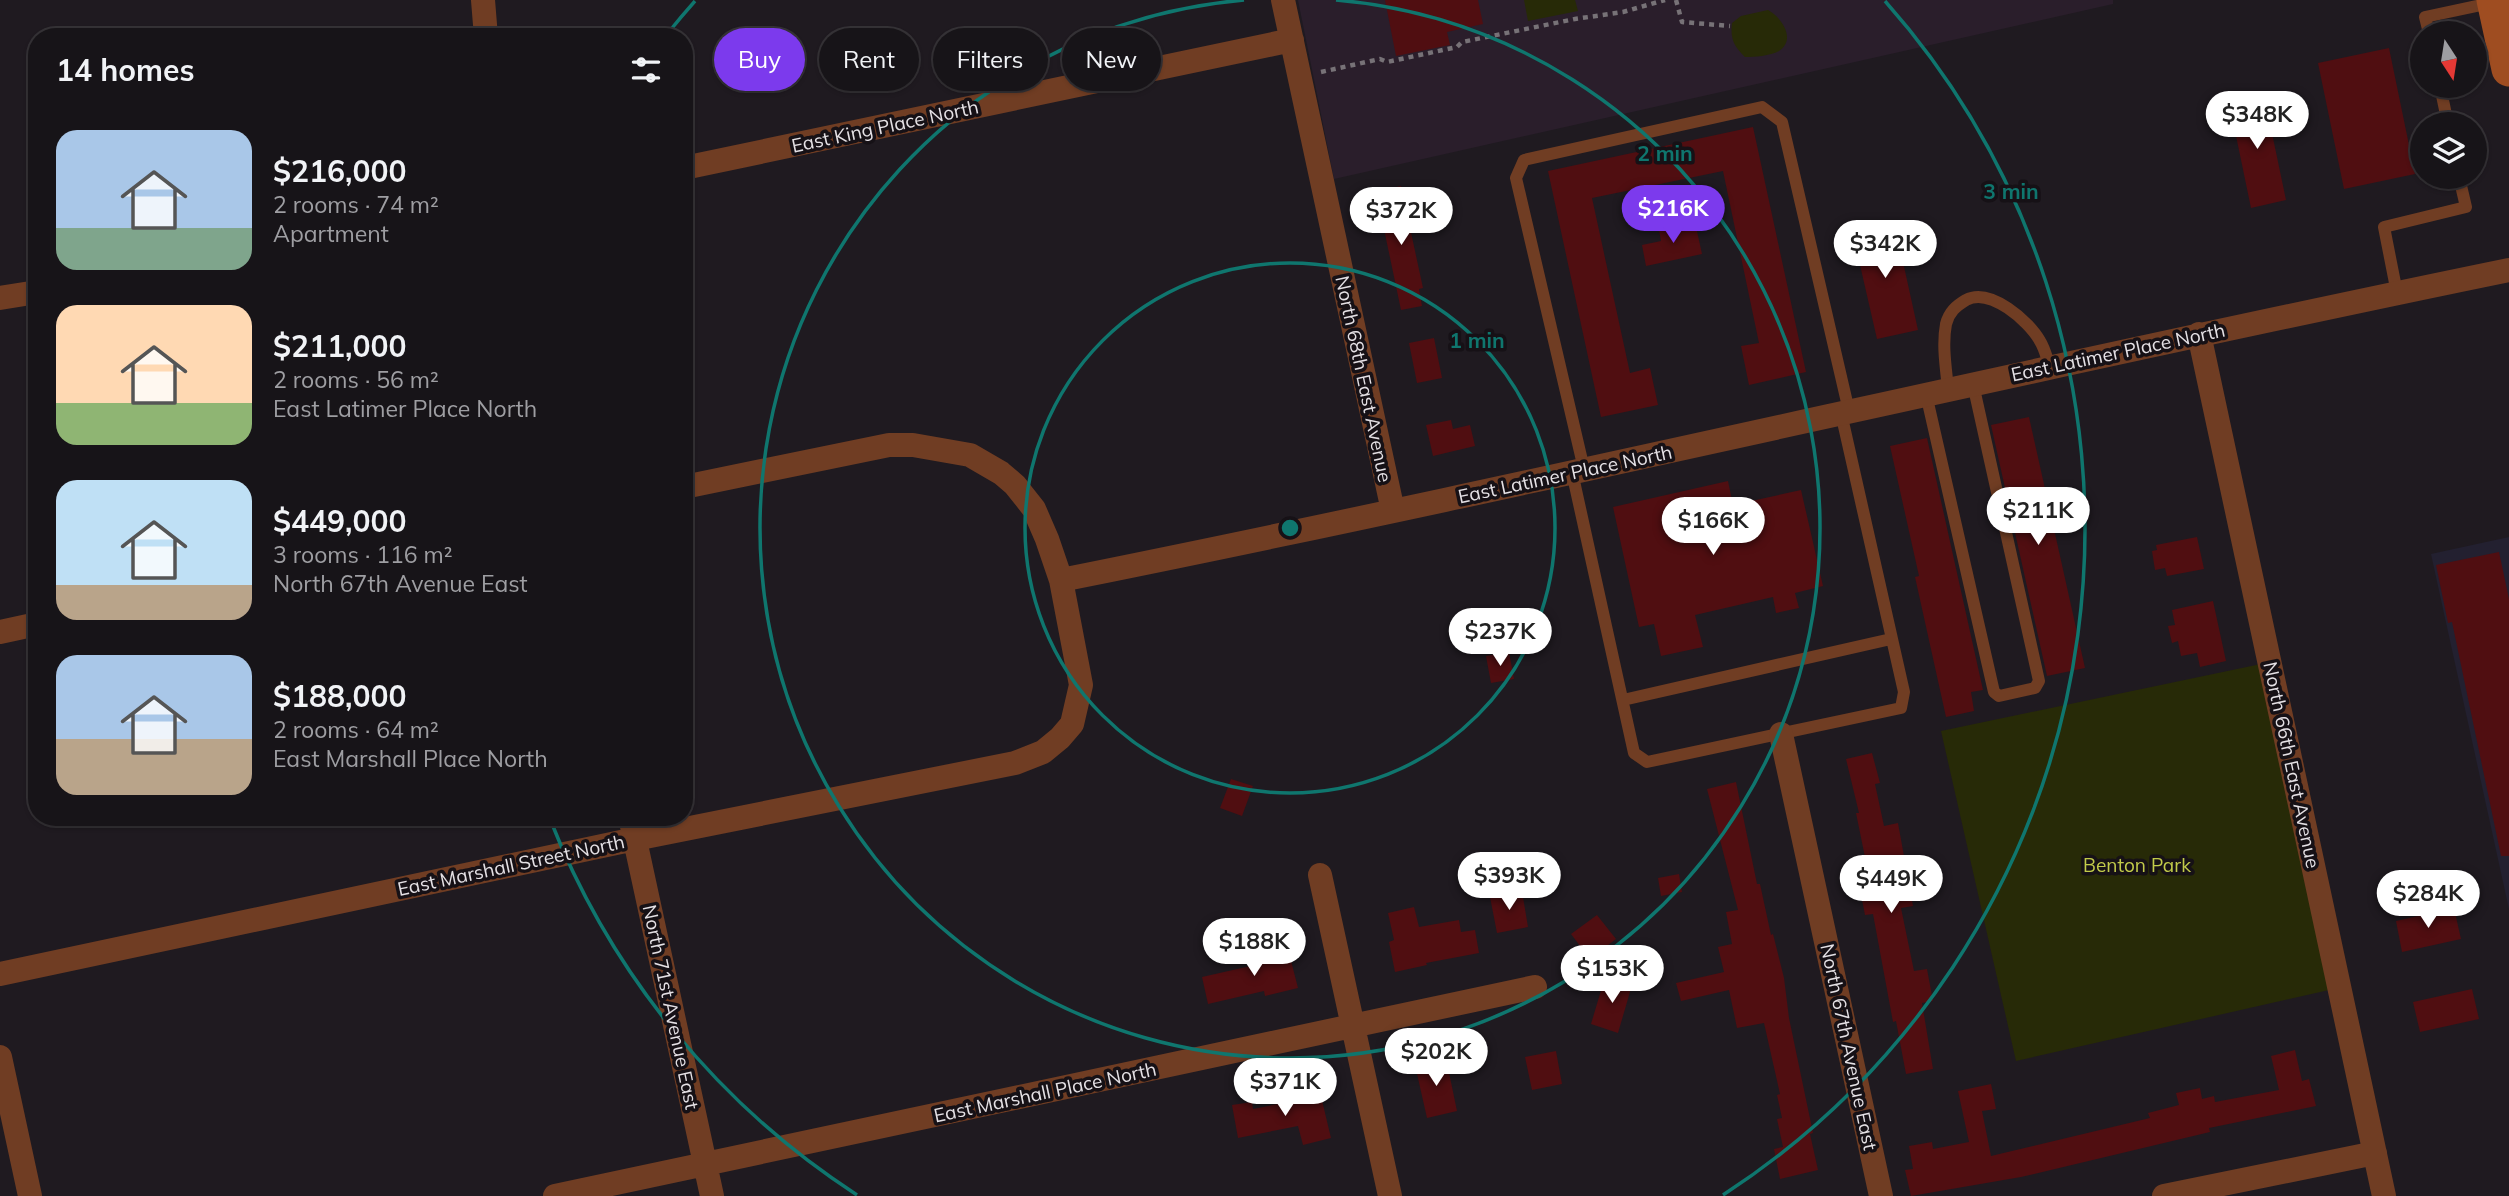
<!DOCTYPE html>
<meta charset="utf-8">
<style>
body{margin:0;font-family:Mulish,sans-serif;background:#242125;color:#f1f3f6;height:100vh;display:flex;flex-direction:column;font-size:26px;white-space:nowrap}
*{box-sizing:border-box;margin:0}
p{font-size:23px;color:#9e9ea2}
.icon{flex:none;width:38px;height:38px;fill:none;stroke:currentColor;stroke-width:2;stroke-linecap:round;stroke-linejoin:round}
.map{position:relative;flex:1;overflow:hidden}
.details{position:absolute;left:28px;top:28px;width:665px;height:798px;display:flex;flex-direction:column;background:#171418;border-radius:28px;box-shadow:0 2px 5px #0004,0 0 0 2px #363337}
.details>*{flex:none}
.banner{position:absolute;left:714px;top:28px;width:665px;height:63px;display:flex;gap:14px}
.needle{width:46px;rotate:168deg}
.fabs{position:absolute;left:2410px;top:21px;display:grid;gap:14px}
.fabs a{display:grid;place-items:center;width:77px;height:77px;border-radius:50%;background:#171418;box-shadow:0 2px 5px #0004,0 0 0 2px #363337;font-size:35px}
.price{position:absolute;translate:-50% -60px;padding:0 16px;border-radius:24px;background:#fff;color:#222;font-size:23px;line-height:46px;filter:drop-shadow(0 2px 4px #0008)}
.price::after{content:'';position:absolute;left:50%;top:42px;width:21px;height:16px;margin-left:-10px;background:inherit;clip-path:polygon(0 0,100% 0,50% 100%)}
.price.selected{background:#7c3aed;color:#fff}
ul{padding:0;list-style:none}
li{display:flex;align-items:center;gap:21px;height:175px;padding:0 28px}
li span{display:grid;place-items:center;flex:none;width:196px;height:140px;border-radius:21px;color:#555}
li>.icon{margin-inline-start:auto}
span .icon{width:84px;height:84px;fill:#fffc;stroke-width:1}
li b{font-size:30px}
h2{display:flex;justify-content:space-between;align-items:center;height:84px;padding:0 28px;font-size:30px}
.pill{padding:0 24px;border-radius:32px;background:#171418;box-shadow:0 2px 5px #0004,0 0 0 2px #363337;font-size:24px;line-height:63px}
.pill.selected{background:#7c3aed;color:#fff}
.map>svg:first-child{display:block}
.commercial{fill:#232030}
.education{fill:#2a1e2b}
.green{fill:#272a07}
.building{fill:#500e11}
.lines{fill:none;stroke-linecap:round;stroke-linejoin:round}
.path{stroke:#777277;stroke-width:4.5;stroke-dasharray:5 5;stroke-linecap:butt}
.service{stroke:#703d23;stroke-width:12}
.minor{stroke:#703d23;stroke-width:24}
.secondary{stroke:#9f4d21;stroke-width:35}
.ring{fill:none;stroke:#0f766e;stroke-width:3.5}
.labels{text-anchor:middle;stroke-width:7;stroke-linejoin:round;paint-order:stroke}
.street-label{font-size:19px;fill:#e5e1e5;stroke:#161116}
.park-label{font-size:19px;fill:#c2cb4a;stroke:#161116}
.centre{fill:#0f766e;stroke:#161116;stroke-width:3.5}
.ring-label{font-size:21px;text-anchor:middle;font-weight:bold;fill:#0f766e;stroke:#161116;stroke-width:7;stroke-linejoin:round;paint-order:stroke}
</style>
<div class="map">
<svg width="2509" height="1196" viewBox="0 0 2509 1196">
<rect width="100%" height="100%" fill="#1f1a20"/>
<path class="commercial" d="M2509,537V909L2431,554Z"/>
<path class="education" d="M1298,0H2113V4L1334,179Z"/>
<path class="green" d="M1524,0H1575L1578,11L1528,21Z
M1768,10C1781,17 1797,39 1779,51C1770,56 1754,57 1745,57C1734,46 1730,39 1732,23L1741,16Z
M2261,664L2329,990L2016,1061L1941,731Z"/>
<path class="building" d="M1385,0H1478L1483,24L1447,32L1450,45L1396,56Z
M2389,48L2415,174L2344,189L2318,63Z
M2264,95L2286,200L2251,208L2229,102Z
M1753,127L1806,372L1749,385L1741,346L1759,343L1723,171L1592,198L1630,373L1650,368L1658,405L1601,417L1548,171Z
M1401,186L1423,288L1419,289L1422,306L1401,310L1376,191Z
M1894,221L1918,330L1877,339L1852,230Z
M1695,222L1702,254L1646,266L1642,245L1661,241L1659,230Z
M1434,338L1442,378L1417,383L1409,343Z
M2029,417L2085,668L2047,676L1991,425Z
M1451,420L1453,429L1470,425L1475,446L1433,456L1426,425Z
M1927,438L1983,690L1971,692L1974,711L1946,717L1915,577L1919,576L1890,446Z
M1728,481L1733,505L1801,490L1823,586L1795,593L1799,608L1776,613L1773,597L1695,615L1703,647L1661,656L1654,624L1639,627L1613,507Z
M2197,537L2204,569L2167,576L2165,568L2155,570L2152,551L2157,550L2156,545Z
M2499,552L2509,599V856H2501L2452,622L2448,623L2436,565Z
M2213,601L2226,661L2200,667L2197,653L2181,656L2178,641L2172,643L2168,626L2175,625L2172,610Z
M1509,652L1514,679L1491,683L1486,656Z
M1872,753L1880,783L1875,784L1884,826L1898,823L1913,906L1901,908L1914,971L1927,969L1933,1001L1922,1003L1933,1069L1906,1074L1896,1021L1893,1022L1873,914L1865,915L1856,869L1867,867L1856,813H1859L1846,759Z
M1231,779L1253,786L1242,816L1220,808Z
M1736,782L1757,884H1760L1771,935L1773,934L1784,978L1789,1018L1813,1133L1810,1134L1818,1170L1780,1179L1774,1149L1783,1147L1777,1119L1782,1118L1777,1095L1780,1094L1764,1023L1737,1028L1729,990L1681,1001L1676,983L1724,972L1718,947L1732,944L1726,912L1738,910L1707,789Z
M1679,874L1682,892L1661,896L1658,878Z
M1522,891L1528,927L1497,933L1490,897Z
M1414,907L1419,927L1459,920L1461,932L1475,930L1479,953L1426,963L1427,965L1395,972L1389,942L1394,940L1388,913Z
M2454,908L2461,939L2402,952L2396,921Z
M1597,915L1616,939L1590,959L1571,934Z
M1287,945L1298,988L1265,996L1264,991L1208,1004L1202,977L1268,962L1265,950Z
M1605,977L1632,985L1618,1033L1591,1024Z
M2472,989L2479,1019L2420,1032L2413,1002Z
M2295,1050L2302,1081L2309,1079L2316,1106L2209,1128L2210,1132L2021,1177L1911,1196L1905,1170L1913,1169L1909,1146L1932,1142L1933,1149L1969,1142L1958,1091L1991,1084L1996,1109L1982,1111L1991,1156L2150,1118L2148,1113L2179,1105L2176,1093L2200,1088L2202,1099L2214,1096L2215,1102L2279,1090L2271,1056Z
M1556,1051L1562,1084L1532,1090L1525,1057Z
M1446,1058L1457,1111L1427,1118L1415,1065Z
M1320,1092L1331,1138L1303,1145L1298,1126L1238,1138L1232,1105L1252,1102L1253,1109L1293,1101L1292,1098Z"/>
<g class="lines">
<path class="path" d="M1676,0L1682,22L1730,26
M1321,72L1380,59L1387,62L1457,47L1462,42L1575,19L1623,12L1665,0"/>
<path class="service" d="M2429,33L2425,17L2491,3
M2440,86L2448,124
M2397,293L2384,227L2466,207L2459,177
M1948,389C1946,368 1942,345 1946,324C1949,312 1956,306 1966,300C1990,287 2029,321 2040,341C2045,349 2047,359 2050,367
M1926,394L1994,692L1999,696L2035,688L2039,681L1973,384
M1584,469L1516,178L1524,160L1762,107L1782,122L1849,411
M1572,472L1634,753L1647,762L1901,708L1904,692L1841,413
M1623,700L1891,639"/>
<path class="minor" d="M483,0L486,37
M1283,0L1393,511
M684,168L1292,40
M0,298L37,292
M2199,334L2384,1196
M1061,580C1545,483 2025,369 2509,270
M0,632L37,624
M1781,734L1881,1196
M630,817L712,1196
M1320,875L1390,1196
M0,974L635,839L1015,763L1043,752L1060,738L1072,724L1081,685L1061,580L1047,539L1034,509L1015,485L1001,473L970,455L913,445H889L684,487
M0,1057L30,1196
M555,1196L1535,987
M2164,1196L2375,1153"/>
<path class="secondary" d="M2494,0L2509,69"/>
</g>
<g class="ring">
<circle cx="1290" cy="528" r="265"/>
<path d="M1336 0A530 530 0 1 1 1244 0"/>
<path d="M857 1195A795 795 0 0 1 550 819M668 33A795 795 0 0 1 695 1M1885 1A795 795 0 0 1 1723 1195"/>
</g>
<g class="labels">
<g class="street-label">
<text transform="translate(885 126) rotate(-12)" y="7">East King Place North</text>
<text transform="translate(2118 352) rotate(-12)" y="7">East Latimer Place North</text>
<text transform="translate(1364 379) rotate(78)" y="7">North 68th East Avenue</text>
<text transform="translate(1565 474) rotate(-12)" y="7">East Latimer Place North</text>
<text transform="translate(2292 765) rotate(78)" y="7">North 66th East Avenue</text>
<text transform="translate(511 865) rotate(-12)" y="7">East Marshall Street North</text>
<text transform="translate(671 1007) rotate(78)" y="7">North 71st Avenue East</text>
<text transform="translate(1849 1047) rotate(78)" y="7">North 67th Avenue East</text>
<text transform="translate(1045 1092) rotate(-12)" y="7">East Marshall Place North</text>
</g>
<g class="park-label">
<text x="2137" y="872">Benton Park</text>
</g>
</g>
<circle cx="1290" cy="528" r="10" class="centre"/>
<g class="ring-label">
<text x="1665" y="161">2 min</text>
<text x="2011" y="199">3 min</text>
<text x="1477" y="348">1 min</text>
</g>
</svg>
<div class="fabs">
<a><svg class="needle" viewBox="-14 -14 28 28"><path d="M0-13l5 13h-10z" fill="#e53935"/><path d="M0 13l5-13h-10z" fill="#9e9ea2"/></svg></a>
<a><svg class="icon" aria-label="layers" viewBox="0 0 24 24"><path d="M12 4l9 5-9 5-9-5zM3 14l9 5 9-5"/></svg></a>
</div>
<b class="price" style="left:2257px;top:151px">$348K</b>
<b class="price selected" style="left:1673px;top:245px">$216K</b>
<b class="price" style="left:1401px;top:247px">$372K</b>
<b class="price" style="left:1885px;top:280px">$342K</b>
<b class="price" style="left:2038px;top:547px">$211K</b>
<b class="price" style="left:1713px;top:557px">$166K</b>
<b class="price" style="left:1500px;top:668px">$237K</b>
<b class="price" style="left:1509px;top:912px">$393K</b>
<b class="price" style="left:1891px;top:915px">$449K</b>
<b class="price" style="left:2428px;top:930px">$284K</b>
<b class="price" style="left:1254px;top:978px">$188K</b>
<b class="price" style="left:1612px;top:1005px">$153K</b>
<b class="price" style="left:1436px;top:1088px">$202K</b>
<b class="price" style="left:1285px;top:1118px">$371K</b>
<div class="banner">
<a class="pill selected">Buy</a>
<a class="pill">Rent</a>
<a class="pill">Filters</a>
<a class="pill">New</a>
</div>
<section class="details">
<h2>14 homes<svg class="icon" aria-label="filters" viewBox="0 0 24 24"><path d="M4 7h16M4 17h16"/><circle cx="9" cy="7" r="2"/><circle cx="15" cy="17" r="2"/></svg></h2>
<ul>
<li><span style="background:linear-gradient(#a9c7e8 70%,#7fa58c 0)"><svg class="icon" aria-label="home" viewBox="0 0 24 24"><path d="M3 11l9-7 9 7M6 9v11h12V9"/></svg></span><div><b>$216,000</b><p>2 rooms · 74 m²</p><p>Apartment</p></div></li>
<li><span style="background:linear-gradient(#ffd9b3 70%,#8fb573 0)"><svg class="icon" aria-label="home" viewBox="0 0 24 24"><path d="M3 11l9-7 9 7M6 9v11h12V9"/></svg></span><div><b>$211,000</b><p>2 rooms · 56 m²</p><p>East Latimer Place North</p></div></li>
<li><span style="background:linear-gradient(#bfe0f5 75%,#b9a48a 0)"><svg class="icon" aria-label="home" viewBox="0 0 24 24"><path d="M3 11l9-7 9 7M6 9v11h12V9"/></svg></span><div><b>$449,000</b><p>3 rooms · 116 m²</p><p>North 67th Avenue East</p></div></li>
<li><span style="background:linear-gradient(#a9c7e8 60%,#b9a48a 0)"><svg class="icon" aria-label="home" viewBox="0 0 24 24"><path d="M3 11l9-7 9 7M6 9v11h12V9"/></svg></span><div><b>$188,000</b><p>2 rooms · 64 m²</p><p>East Marshall Place North</p></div></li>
</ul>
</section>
</div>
